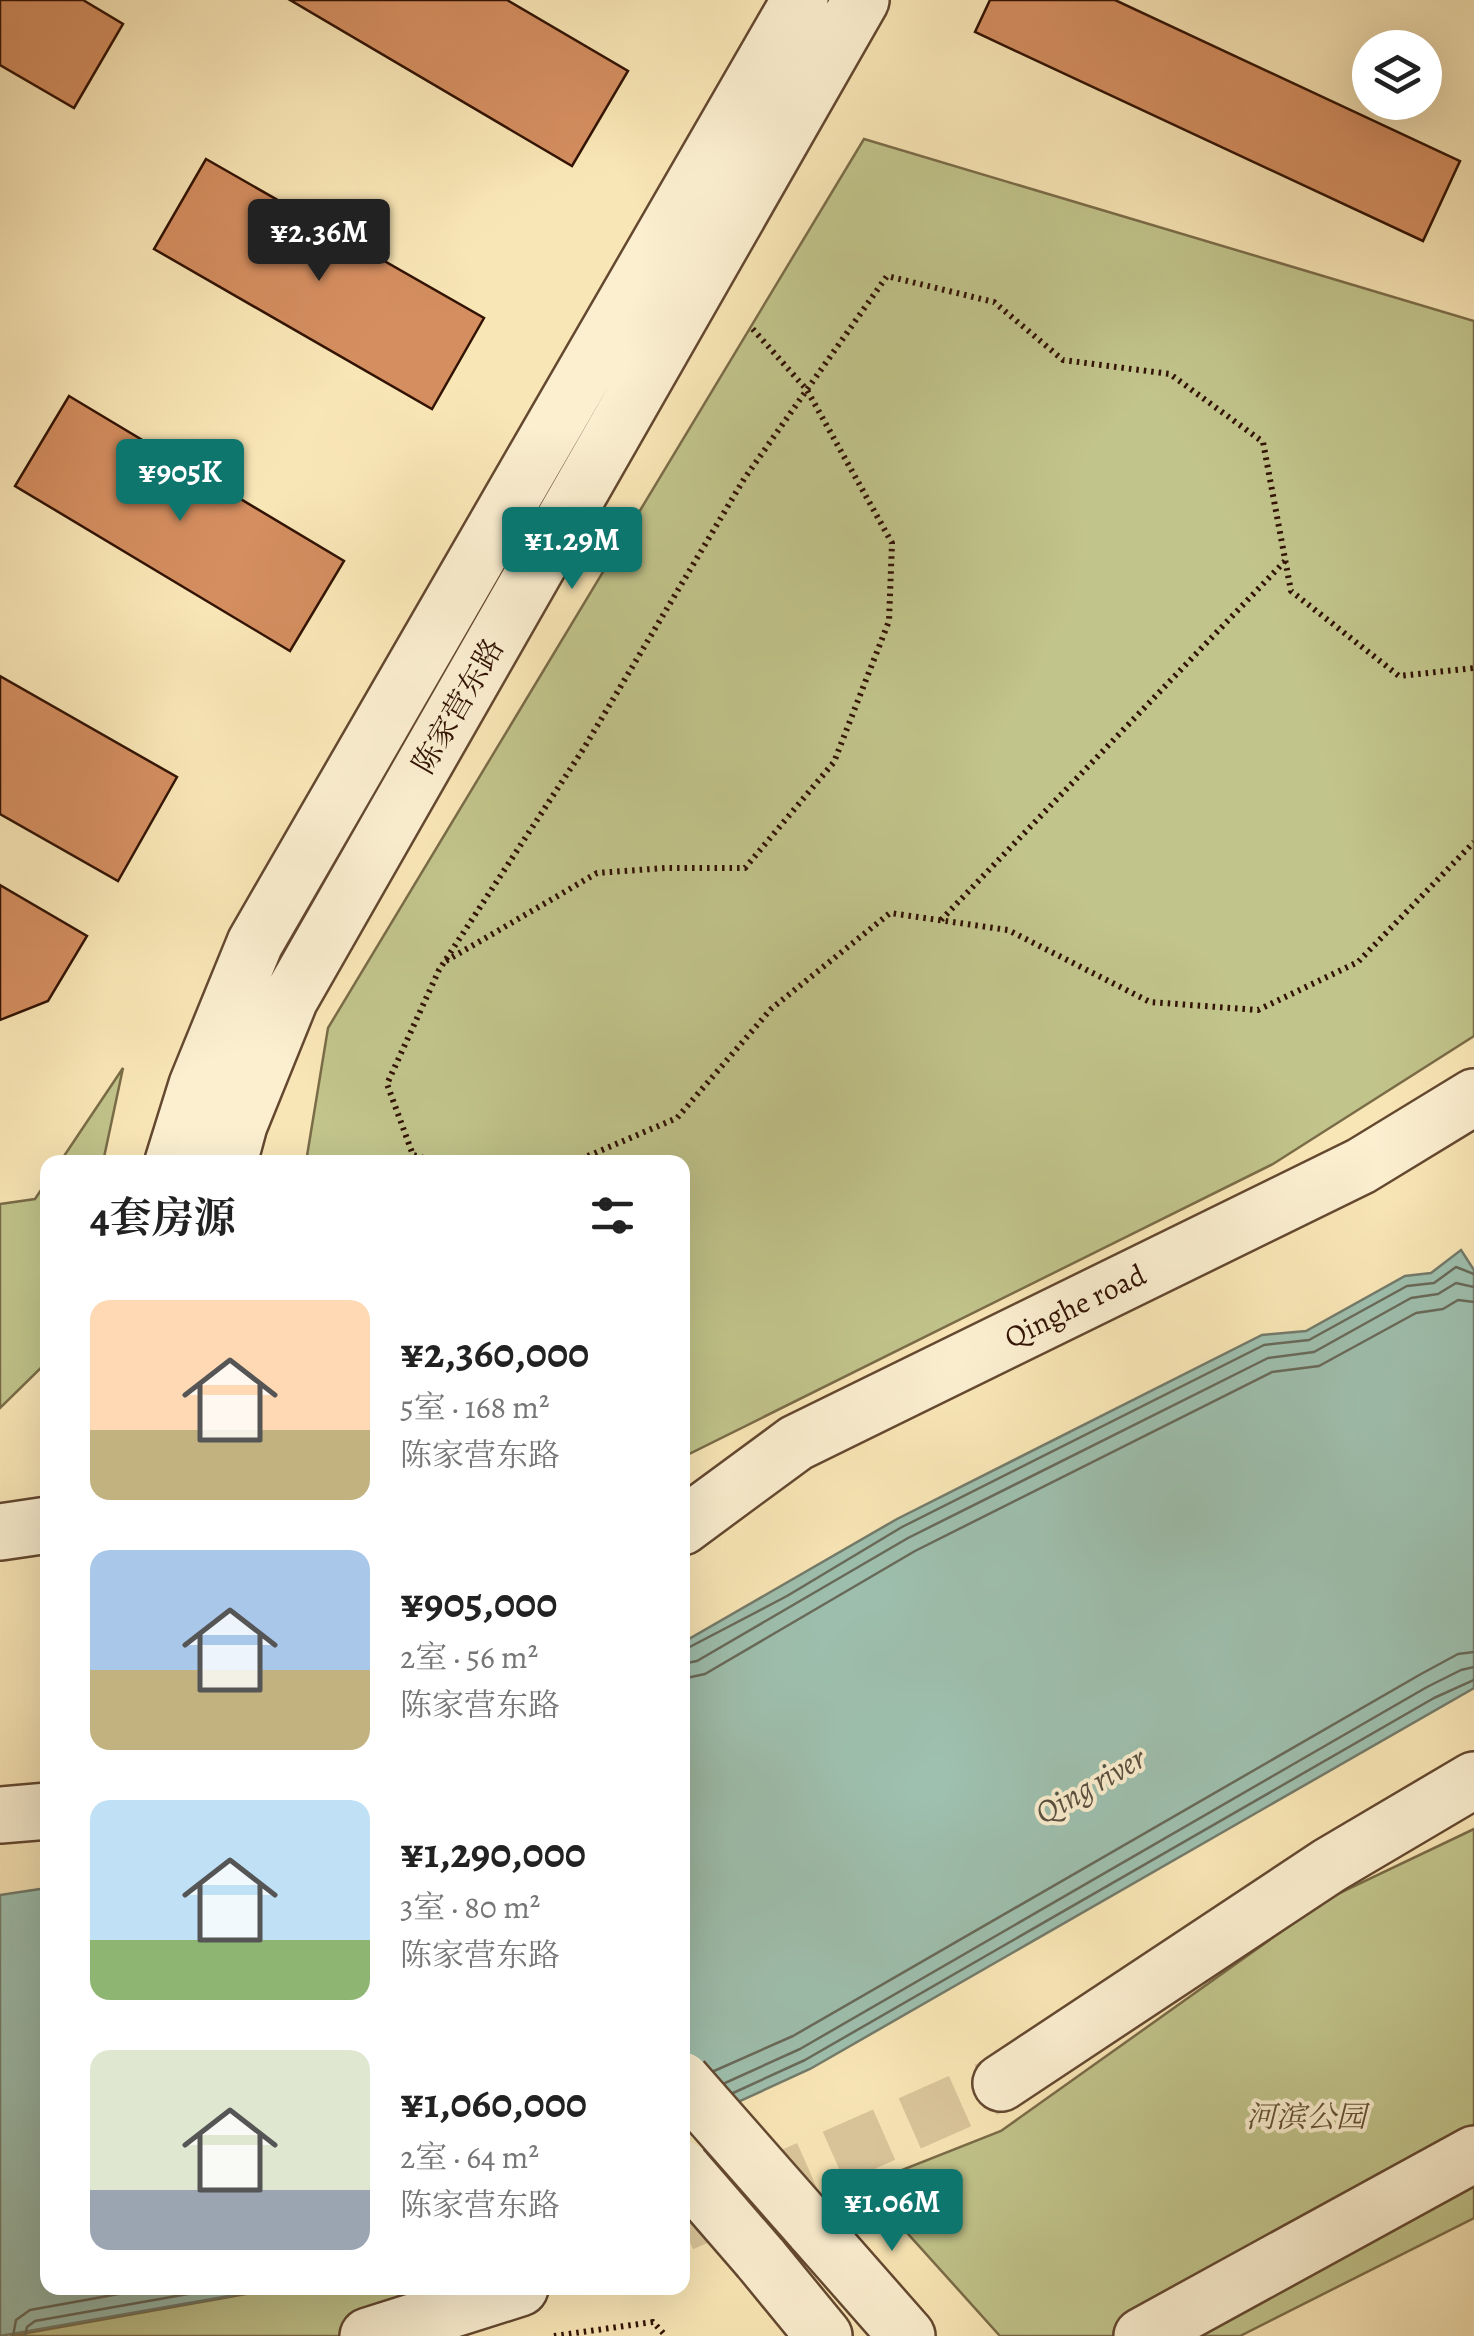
<!DOCTYPE html>
<html lang="zh">
<meta charset="utf-8">
<style>
body{margin:0;font-family:Alegreya,"Noto Serif SC",serif;background:#f6f6f6;color:#222;height:100vh;display:flex;flex-direction:column;font-size:38px;white-space:nowrap}
*{box-sizing:border-box;margin:0}
p{font-size:32px;color:#767676}
.icon{flex:none;width:55px;height:55px;fill:none;stroke:currentColor;stroke-width:2;stroke-linecap:round;stroke-linejoin:round}
.map{position:relative;flex:1;overflow:hidden}
.panel{position:absolute;left:40px;top:1155px;width:650px;height:1140px;display:flex;flex-direction:column;background:#fff;border-radius:20px;box-shadow:0 10px 40px #0002}
.panel>*{flex:none}
.buttons{position:absolute;left:1352px;top:30px;display:grid;gap:20px}
.buttons a{display:grid;place-items:center;width:90px;height:90px;border-radius:50%;background:#fff;box-shadow:0 10px 40px #0002;font-size:50px}
.price{position:absolute;translate:-50% -85px;padding:0 22px;border-radius:10px;background:#0f766e;color:#fff;font-size:32px;line-height:65px;filter:drop-shadow(0 2px 5px #0008)}
.price::after{content:'';position:absolute;left:50%;top:60px;width:30px;height:22px;margin-left:-15px;background:inherit;clip-path:polygon(0 0,100% 0,50% 100%)}
.price.active{background:#222;color:#fff}
ul{padding:0;list-style:none}
li{display:flex;align-items:center;gap:30px;height:250px;padding:0 50px}
li span{display:grid;place-items:center;flex:none;width:280px;height:200px;border-radius:20px;color:#555}
li>.icon{margin-inline-start:auto}
span .icon{width:120px;height:120px;fill:#fffc;stroke-width:1}
li b{font-size:42px}
h2{display:flex;justify-content:space-between;align-items:center;height:120px;padding:0 50px;font-size:42px}
.map>svg:first-child{display:block}
.green{fill:#c1c48b;stroke:#7a6c48;stroke-width:2.5}
.water{fill:#9ec0af;stroke:#737b6b;stroke-width:2.5}
.lines{fill:none;stroke-linecap:round;stroke-linejoin:round}
.shore{stroke:#686a5a;stroke-width:2.5}
.building{fill:#d48e60;stroke:#321304;stroke-width:2.5}
.minor-tunnel{stroke:#dbc69b;stroke-width:55;stroke-dasharray:55 28;stroke-linecap:butt}
.minor-casing{stroke:#644830;stroke-width:60}
.path{stroke:#321304;stroke-width:6;stroke-dasharray:2.5 5;stroke-linecap:butt}
.minor{stroke:#fbefd0;stroke-width:55}
.minor-bridge-casing{stroke:#644830;stroke-width:60;stroke-linecap:butt}
.minor-bridge{stroke:#fbefd0;stroke-width:55}
.labels{text-anchor:middle;stroke-width:8;stroke-linejoin:round;paint-order:stroke}
.street-label{font-size:30px;fill:#321304;stroke:#fbefd0}
.park-label{font-size:30px;font-style:italic;fill:#645133;stroke:#fbefd0}
.water-label{font-size:32px;font-style:italic;fill:#585040;stroke:#fbefd0}
</style>
<div class="map">
<svg width="1474" height="2336" viewBox="0 0 1474 2336">
<rect width="100%" height="100%" fill="#f9e6b6"/>
<filter id="stains"><feTurbulence type="fractalNoise" baseFrequency=".002" numOctaves="4"/><feColorMatrix values="0 0 0 0 .2 0 0 0 0 .09 0 0 0 0 .02 0 0 0 .5 -.17"/></filter>
<radialGradient id="worn" r=".72"><stop offset=".6" stop-color="#630" stop-opacity="0"/><stop offset="1" stop-color="#630" stop-opacity=".3"/></radialGradient>
<path class="green" d="M864,139L1474,321V1036L1273,1164L683,1457L682,1162H306L328,1028Z
M123,1068L103,1162H60Z
M47,1181V1362L0,1408V1204L35,1199Z
M1474,1829V2218L1240,2336H1000L864,2185L1001,2131L1327,1899Z
M280,2288H520L368,2336H10Z"/>
<path class="water" d="M1461,1250L1474,1270V1688L810,2069L683,2127L682,1643L897,1519L1262,1335L1306,1331L1405,1276L1431,1273Z
M47,1888L48,2288H254L229,2296L0,2336V1895Z"/>
<g class="lines">
<path class="shore" d="M682,1651L787,1596L902,1527L1264,1345L1309,1340L1407,1286L1434,1283L1456,1267L1474,1274
M682,1664L697,1661L908,1538L1268,1358L1314,1352L1411,1298L1438,1294L1456,1283L1474,1287
M682,1679L705,1674L915,1551L1272,1372L1319,1366L1416,1313L1443,1309L1458,1300L1474,1302
M714,2071L793,2036L1421,1674L1458,1654L1474,1652
M725,2083L800,2049L1427,1687L1461,1670L1474,1667
M733,2093L805,2060L1434,1698L1474,1680
M13,2336L16,2320L30,2310L152,2288
M25,2336L27,2327L35,2321L222,2288"/>
</g>
<path class="building" d="M0,0H83L123,24L74,108L0,65Z
M290,0H507L628,71L572,166Z
M990,0H1115L1460,161L1423,241L975,32Z
M206,159L484,318L432,409L154,249Z
M69,396L344,561L290,651L15,486Z
M0,676L177,777L118,881L0,814Z
M0,885L87,936L48,1001L0,1020Z"/>
<g class="lines">
<path class="minor-tunnel" d="M682,2224L1001,2083"/>
<g class="minor-casing">
<path id="minor" d="M173,1162L197,1085L255,943L800,0
M229,1162L239,1125L290,999L861,0
M682,1527L796,1443L1361,1166L1474,1097
M0,1532L48,1525
M0,1815L48,1811
M1001,2083L1330,1865L1474,1780
M813,2229L907,2336
M760,2258L824,2336
M368,2336L520,2288
M1142,2336L1474,2154"/>
</g>
<path class="path" d="M941,920L1285,561
M446,961L597,873L665,868H745L834,762L889,621L892,543L807,390L751,327
M438,1162L413,1155L387,1084L439,970L584,748L744,479L887,276L994,302L1063,360L1170,374L1263,442L1291,591L1399,676L1474,668
M574,1162L677,1118L771,1009L890,913L1008,930L1150,1002L1258,1010L1358,962L1474,842
M554,2336L653,2322L666,2336"/>
<use href="#minor" class="minor"/>
<g class="minor-bridge-casing">
<path id="minor-bridge" d="M682,2080L813,2229
M682,2168L760,2258"/>
</g>
<use href="#minor-bridge" class="minor-bridge"/>
</g>
<g class="labels">
<g class="street-label">
<text transform="translate(458 706) rotate(-60)" y="10">陈家营东路</text>
<text transform="translate(1075 1306) rotate(-26)" y="10">Qinghe road</text>
</g>
<g class="park-label">
<text x="1306" y="2127">河滨公园</text>
</g>
<g class="water-label">
<text transform="translate(1090 1785) rotate(-30)" y="11">Qing river</text>
</g>
</g>
<rect width="100%" height="100%" filter="url(#stains)"/>
<rect width="100%" height="100%" fill="url(#worn)"/>
</svg>
<div class="buttons">
<a><svg class="icon" aria-label="layers" viewBox="0 0 24 24"><path d="M12 4l9 5-9 5-9-5zM3 14l9 5 9-5"/></svg></a>
</div>
<b class="price active" style="left:319px;top:284px">¥2.36M</b>
<b class="price" style="left:180px;top:524px">¥905K</b>
<b class="price" style="left:572px;top:592px">¥1.29M</b>
<b class="price" style="left:892px;top:2254px">¥1.06M</b>
<section class="panel">
<h2>4套房源<svg class="icon" aria-label="filters" viewBox="0 0 24 24"><path d="M4 7h16M4 17h16"/><circle cx="9" cy="7" r="2"/><circle cx="15" cy="17" r="2"/></svg></h2>
<ul>
<li><span style="background:linear-gradient(#ffd9b3 65%,#c2b280 0)"><svg class="icon" aria-label="home" viewBox="0 0 24 24"><path d="M3 11l9-7 9 7M6 9v11h12V9"/></svg></span><div><b>¥2,360,000</b><p>5室 · 168 m²</p><p>陈家营东路</p></div></li>
<li><span style="background:linear-gradient(#a9c7e8 60%,#c2b280 0)"><svg class="icon" aria-label="home" viewBox="0 0 24 24"><path d="M3 11l9-7 9 7M6 9v11h12V9"/></svg></span><div><b>¥905,000</b><p>2室 · 56 m²</p><p>陈家营东路</p></div></li>
<li><span style="background:linear-gradient(#bfe0f5 70%,#8fb573 0)"><svg class="icon" aria-label="home" viewBox="0 0 24 24"><path d="M3 11l9-7 9 7M6 9v11h12V9"/></svg></span><div><b>¥1,290,000</b><p>3室 · 80 m²</p><p>陈家营东路</p></div></li>
<li><span style="background:linear-gradient(#dfe7d0 70%,#9aa5b1 0)"><svg class="icon" aria-label="home" viewBox="0 0 24 24"><path d="M3 11l9-7 9 7M6 9v11h12V9"/></svg></span><div><b>¥1,060,000</b><p>2室 · 64 m²</p><p>陈家营东路</p></div></li>
</ul>
</section>
</div>
